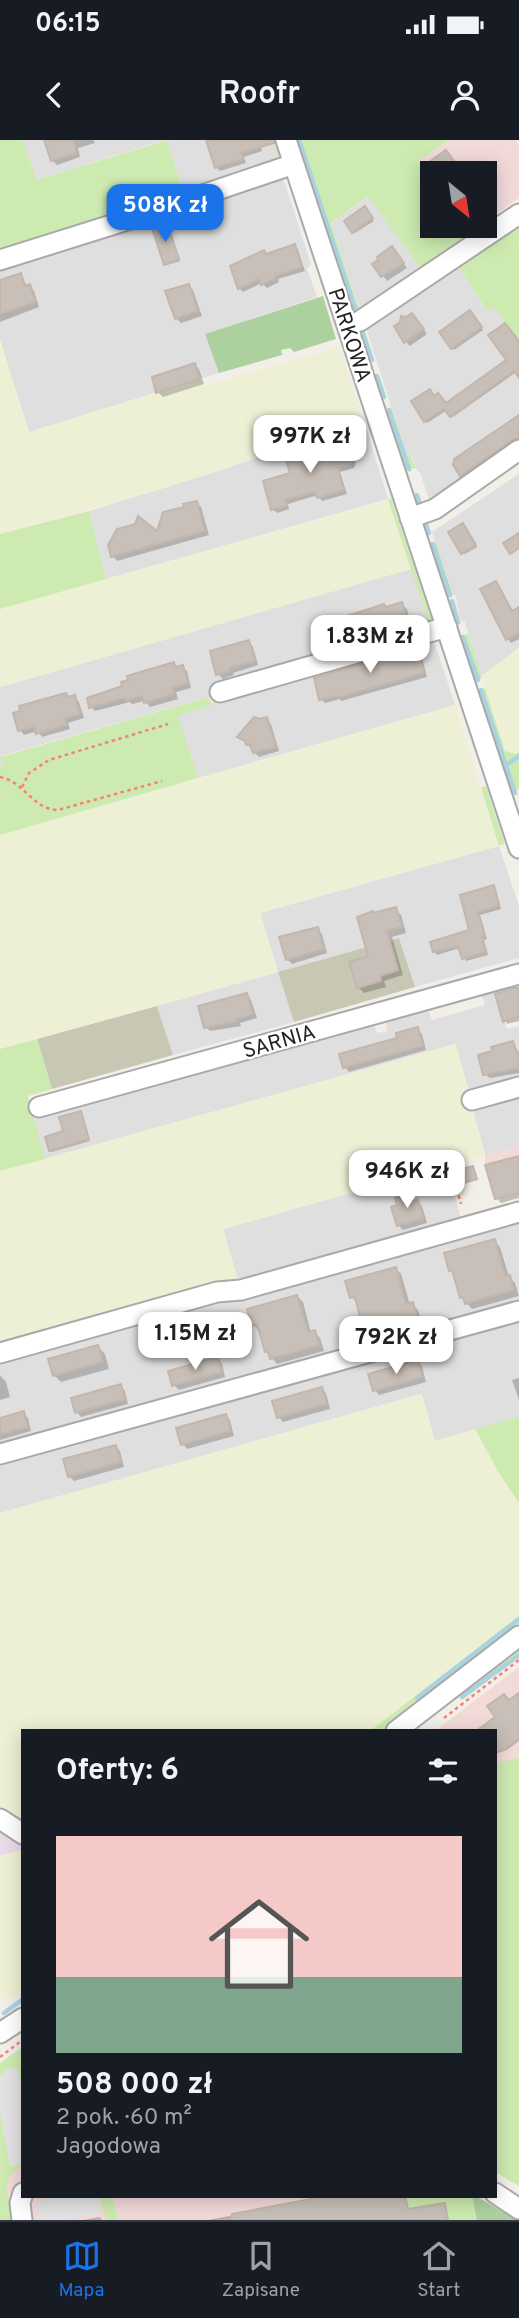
<!DOCTYPE html>
<html lang="pl">
<meta charset="utf-8">
<style>
body{margin:0;font-family:Overpass,sans-serif;background:#242831;color:#f1f3f6;height:100vh;display:flex;flex-direction:column;font-size:26px;white-space:nowrap}
*{box-sizing:border-box;margin:0}
p{font-size:23px;color:#9ea1a6}
.icon{flex:none;width:38px;height:38px;fill:none;stroke:currentColor;stroke-width:2;stroke-linecap:round;stroke-linejoin:round}
.map{position:relative;flex:1;overflow:hidden}
.drawer{position:absolute;left:21px;top:1589px;width:476px;height:469px;display:flex;flex-direction:column;background:#171b24;border-radius:0px;box-shadow:0 4px 18px #0003}
.drawer>*{flex:none}
.needle{width:46px;rotate:150deg}
.tools{position:absolute;left:420px;top:21px;display:grid;gap:14px}
.tools a{display:grid;place-items:center;width:77px;height:77px;border-radius:0px;background:#171b24;box-shadow:0 4px 18px #0003;font-size:35px}
.price{position:absolute;translate:-50% -60px;padding:0 16px;border-radius:14px;background:#fff;color:#222;font-size:23px;line-height:46px;filter:drop-shadow(0 2px 4px #0008)}
.price::after{content:'';position:absolute;left:50%;top:42px;width:21px;height:16px;margin-left:-10px;background:inherit;clip-path:polygon(0 0,100% 0,50% 100%)}
.price.selected{background:#1a73e8;color:#fff}
ul{padding:0;list-style:none}
li{display:grid;align-content:center;gap:14px;height:371px;padding:0 35px}
li+li{border-top:2px solid #363941}
li span{display:grid;place-items:center;height:217px;border-radius:0px;color:#555}
li>.icon{margin-inline-start:auto}
span .icon{width:126px;height:126px;fill:#fffc;stroke-width:1}
li b{font-size:30px}
h2{display:flex;justify-content:space-between;align-items:center;height:84px;padding:0 35px;font-size:30px}
.status{display:flex;justify-content:space-between;align-items:center;height:49px;padding:0 35px;background:#171b24;direction:ltr}
.status svg{height:19px;fill:currentColor}
header{display:flex;justify-content:space-between;align-items:center;height:91px;padding:0 35px;background:#171b24;font-size:32px;font-weight:600}
.menu{display:flex;justify-content:space-around;align-items:center;height:98px;border-top:2px solid #363941;background:#171b24;font-size:19px;color:#9ea1a6}
.menu a{display:grid;justify-items:center;gap:4px}
.menu .selected{color:#1a73e8}
.map>svg:first-child{display:block}
.residential{fill:#e0dfdf}
.commercial{fill:#f2dad9}
.industrial{fill:#ebdbe8}
.construction{fill:#c7c7b4}
.farmland{fill:#eef0d5}
.grass{fill:#cdebb0}
.forest{fill:#add19e}
.parking{fill:#e2e2e2}
.shadow{fill:#0003}
.lines{fill:none;stroke-linecap:round;stroke-linejoin:round}
.stream{stroke:#aad3df;stroke-width:4.5}
.building{fill:#c7bfb8;stroke:#c4b6ab;stroke-width:2}
.minor-casing{stroke:#a9a9a9;stroke-width:23}
.path{stroke:#fa8072;stroke-width:2.5;stroke-dasharray:3.5 3.5;stroke-linecap:butt}
.minor{stroke:#fff;stroke-width:19}
.labels{text-anchor:middle;stroke-width:5;stroke-linejoin:round;paint-order:stroke}
.street-label{font-size:21px;fill:#222;stroke:#fff}
</style>
<div class="status"><b>06:15</b><svg viewBox="0 0 49 12"><path d="M0 12V9h3v3zM5 12V6h3v6zM10 12V3h3v9zM15 12V0h3v12zM26 1h20v11H26zM47 4h2v5h-2z"/></svg></div>
<header><svg class="icon" aria-label="back" viewBox="0 0 24 24"><path d="M15 5l-7 7 7 7"/></svg>Roofr<svg class="icon" aria-label="person" viewBox="0 0 24 24"><circle cx="12" cy="8" r="4"/><path d="M4 21q1-7 8-7t8 7"/></svg></header>
<div class="map">
<svg width="519" height="2080" viewBox="0 0 519 2080">
<rect width="100%" height="100%" fill="#f2efe9"/>
<path class="residential" d="M23,0H165L35,40Z
M167,0H272L278,20L183,51Z
M283,38L311,124L307,129L317,157L205,194L219,233L29,292L0,200V130Z
M369,56L420,128L359,170L331,83Z
M457,125L488,171L494,166L519,201V303L431,366L420,332L417,331L413,318L410,314L407,316L366,188Z
M364,281L388,359L106,439L89,371L212,333Z
M519,334V508L481,536L465,482L461,481L459,475L456,456L453,454L432,392Z
M411,429L430,487L419,491L409,485L386,490L387,495L215,555L1,616L3,624L0,625V547Z
M434,501L455,565L198,638L177,576L231,558Z
M499,706L519,766V818L415,847L399,798L279,832L294,882L173,915L157,866L278,832L260,773Z
M493,845L507,889L519,886V940L470,954L455,904L45,1019L33,980L48,975L57,967L374,884L377,893L387,891L385,877L426,865L432,880L485,865L480,849Z
M519,955V1006L485,1015L472,968Z
M447,1026L462,1082L519,1067V1277L435,1301L421,1254L0,1373V1206L239,1144L223,1089Z"/>
<path class="commercial" d="M449,0H515L519,5V58L485,82V33H432V40L419,21Z
M519,1006V1053L495,1059L485,1025V1015Z
M519,1527V1617L495,1624V1591H435Z
M23,1907V2056H472L477,2080H6L0,2045V1923Z"/>
<path class="industrial" d="M0,1684L23,1700V1710L0,1716Z"/>
<path class="construction" d="M399,798L415,847L294,882L278,832Z
M157,866L173,915L52,949L37,899Z"/>
<path class="farmland" d="M0,200L29,292L200,239L203,246L339,207L364,281L158,350L0,394Z
M388,360L411,429L0,547V469Z
M519,508V612L516,614L506,611L481,536Z
M455,565L499,706L260,772L278,832L0,909V695Z
M456,904L485,1015L223,1089L239,1144L0,1206V1031Z
M422,1254L435,1301L475,1289L499,1333L517,1358L519,1363V1476L370,1591H23V1690L0,1675V1373Z
M23,1710V1853L0,1860V1716Z"/>
<path class="grass" d="M0,0H23L36,40L167,0L183,51L278,20L272,1L274,0L280,19L276,25L185,55L183,51L0,111Z
M294,0H449L419,21L432,40V86H465L470,93L420,128L368,56L331,83L359,170L351,174Z
M519,81V201L494,167L488,171L457,125Z
M391,267L407,315L410,314L416,328L402,330L384,274Z
M391,358L434,486L430,487L388,360Z
M89,371L106,439L0,469V394Z
M436,402L453,454L444,457L428,406Z
M468,493L482,538L473,543L462,509L465,508L462,498Z
M485,548L505,611L516,614L519,612V649L509,654L476,552Z
M209,557L211,563L231,558L178,576L198,638L0,695V625L3,624L0,617Z
M486,646L505,704L499,706L481,648Z
M37,899L52,949L28,956L45,1019L0,1031V909Z
M519,1277V1363L499,1333L475,1289Z
M519,1476V1485L382,1591H370Z
M519,1510V1516L462,1560V1555L466,1548Z
M519,1617V2046L495,2032V1624Z
M23,1907V1940L5,1934L0,1935V1923Z
M0,1972L10,2026L21,2025C18,2031 13,2032 9,2038C3,2049 11,2069 13,2080H0Z
M99,2056H113L118,2080H106Z
M406,2056H472L477,2080H448L445,2062L408,2068Z"/>
<path class="forest" d="M323,156L336,199L294,212L290,208L281,210L282,215L219,233L205,194Z
M472,2056H476L517,2080H477Z"/>
<path class="parking" d="M17,1927L20,1940H23V2024L10,2027L0,1972V1935L5,1934L4,1929Z
M47,2056H99L102,2073L68,2080H40L36,2063L48,2061Z"/>
<path class="shadow" d="M49,0H94L95,3L78,8L80,17L57,25L52,20Z
M210,0H259L262,11L244,17L246,23L220,31L216,27Z
M366,70L374,81L355,93L353,92Z
M167,85L180,121L167,125L165,124Z
M294,106L298,110L305,131L278,139L279,142L267,148L262,143L243,152L239,148L267,116Z
M396,113L407,128L387,141L375,125Z
M20,135L27,147L29,146L34,151L39,167L0,182V142Z
M189,146L193,150L202,176L181,183L176,178Z
M472,174L483,190L454,210L441,192Z
M417,180L427,194L410,206L405,201Z
M519,203V230L453,277L447,270L427,283L426,281L434,258L446,265L508,221Z
M195,225L199,229L204,244L163,257L158,252Z
M519,279V303L466,339L455,325Z
M343,303L354,312L356,321L354,328L340,332L347,354L322,361L318,355L288,364L289,369L277,373L273,369L292,335Z
M197,363L201,367L209,395L117,421L113,416L158,394L186,369Z
M464,387L477,407L465,414L463,413Z
M496,443L513,472L519,469V499L511,503L507,498Z
M402,464L407,469L412,489L357,505L353,501L386,469Z
M248,502L253,507L258,525L233,533L234,535L223,539L218,534Z
M417,510L421,514L427,537L341,561L340,559L325,563L321,559Z
M173,524L177,528L182,527L187,531L191,548L176,552L178,559L150,567L145,561L132,564L130,562L95,571L91,567L124,548Z
M74,557L79,562L84,578L68,583L70,589L42,597L38,591L24,595L20,590Z
M267,579L271,584L279,611L259,617L240,597L258,581Z
M493,747L496,750L501,769L480,775L487,799L484,800L488,815L466,821L460,808L437,815L434,811L472,792L462,756Z
M395,769L401,775L406,793L392,797L403,835L384,841L386,847L364,853L358,847Z
M317,789L322,794L327,813L292,824L287,819Z
M519,850V881L507,884L498,855Z
M247,855L251,860L257,878L240,883L241,886L210,891L206,887Z
M417,889L422,894L426,910L349,932L345,927Z
M513,903L519,913V933L490,938L485,934Z
M80,972L90,1001L52,1012L50,1010Z
M519,1018V1058L501,1063L497,1058Z
M473,1028L478,1040L457,1046L455,1045Z
M410,1056L422,1066L427,1083L403,1090L398,1085Z
M494,1101L500,1107L509,1137L515,1143L519,1156L472,1169L461,1157L455,1134L451,1130Z
M396,1129L401,1134L410,1165L412,1164L418,1170L422,1183L375,1197L364,1184L358,1164L352,1157Z
M297,1156L303,1162L311,1193L315,1192L320,1198L324,1211L277,1224L266,1211L259,1191L253,1185Z
M197,1179L204,1186L208,1202L160,1215L153,1208Z
M98,1207L105,1214L109,1229L61,1242L54,1235Z
M217,1219L222,1223L225,1237L179,1250L174,1245Z
M417,1222L422,1226L426,1242L379,1255L375,1250Z
M0,1235L6,1242L10,1257L0,1260Z
M519,1238V1260L512,1240Z
M120,1246L125,1251L128,1264L81,1277L77,1272Z
M321,1249L326,1253L330,1269L283,1282L279,1277Z
M23,1273L28,1278L31,1291L0,1300V1280Z
M225,1276L230,1280L234,1296L187,1309L183,1304Z
M115,1306L120,1311L124,1327L74,1341L69,1336Z
M519,1555V1601L507,1610L495,1614V1591L498,1577L509,1562Z
M313,2056H406L409,2071L444,2064L448,2080H208L313,2060Z
M100,2077L102,2080H83Z"/>
<g class="lines">
<path class="stream" d="M299,0L357,174
M363,193L372,220
M377,236L384,257
M389,270L409,329
M417,355L421,367
M424,380L429,393
M433,404L450,455
M452,461L458,482
M463,497L478,540
M481,550L515,653
M506,625L519,616
M462,1557L519,1515
M417,1558L519,1479
M4,1873L23,1859"/>
</g>
<path class="building" d="M44,0H73L77,13L51,21Z
M206,0H274V3L241,13L243,19L215,28Z
M446,10L459,28L451,33H437L429,22Z
M365,66L373,78L352,93L344,81Z
M167,83L179,119L164,125L152,88Z
M295,104L302,127L275,136L276,138L261,145L259,139L238,149L230,126L264,110L266,114Z
M392,106L404,123L381,137L372,124L378,120L377,117Z
M21,133L25,146L30,144L36,162L0,174V140Z
M189,144L198,171L175,179L165,151Z
M470,170L482,187L451,209L439,192Z
M412,173L424,189L404,203L394,186L400,182L401,176L406,177Z
M505,183L519,201V238L514,231L450,277L444,269L424,282L411,261L430,249L434,256L438,253L446,263L506,220L488,195Z
M195,223L200,239L156,253L152,237Z
M519,275V298L512,300L460,336L453,325L454,319Z
M344,301L350,307L353,316L351,325L338,328L344,350L317,358L315,352L285,360L287,366L271,370L263,341L290,333L286,320Z
M197,361L205,391L111,417L108,405L117,389L135,384L138,376L157,391L163,372L184,367L183,364Z
M463,383L476,405L461,414L448,392Z
M519,393V408L510,414L503,403Z
M496,441L512,471L519,467V493L506,500L480,449Z
M402,462L409,485L351,502L344,477L384,464L386,467Z
M249,500L255,521L230,528V531L216,535L210,511Z
M417,508L424,533L336,558L335,556L319,560L314,538Z
M174,522L175,527L183,525L188,543L172,548L174,554L144,563L142,556L126,561L125,558L89,568L87,558L122,546L121,542L128,540L127,536Z
M66,553L68,557L75,555L80,574L65,578L67,585L36,594L34,587L18,591L13,573L20,571L19,566Z
M254,577L259,579L267,577L276,607L253,613L250,604L246,605L245,601L237,597Z
M494,745L499,766L478,772L485,796L482,797L486,812L462,819L458,806L433,812L430,802L469,790L460,755Z
M396,767L402,787L387,791L398,830L380,836L381,841L357,848L349,822L368,816L357,777L373,771V773Z
M318,787L324,809L286,820L279,797Z
M514,848H519V876L503,882L495,854Z
M247,853L253,874L237,879L238,881L204,888L198,866Z
M418,887L423,906L343,928L339,914L397,898L396,893Z
M513,901L519,918V928L483,935L478,915L492,911L491,907Z
M81,971L89,999L49,1011L45,997L63,991L59,977Z
M519,1016V1053L495,1059L485,1025Z
M473,1026L477,1039L453,1045L450,1033Z
M411,1054L413,1061L418,1060L423,1079L397,1086L391,1067L397,1065L395,1058Z
M495,1099L505,1136L510,1135L514,1150L465,1164L463,1157L460,1158L452,1130L449,1131L444,1113Z
M396,1127L406,1164L413,1162L417,1178L367,1192L365,1184L362,1185L355,1157L350,1158L345,1141Z
M297,1155L308,1192L315,1190L319,1205L270,1219L268,1211L265,1212L257,1184L252,1186L247,1169Z
M197,1177L202,1195L151,1209L147,1192Z
M98,1205L103,1222L53,1236L48,1219Z
M218,1217L222,1232L172,1246L168,1231Z
M418,1220L423,1237L373,1251L368,1234Z
M121,1244L125,1259L75,1273L71,1258Z
M322,1247L327,1264L277,1278L272,1261Z
M24,1271L28,1287L0,1294V1278Z
M226,1274L231,1291L181,1305L176,1288Z
M116,1305L121,1322L68,1337L63,1319Z
M519,1553V1598L505,1609L495,1612V1591H476L495,1577L487,1566L504,1554L509,1560Z
M311,2056H405L408,2069L445,2063L448,2080H232V2074L311,2059Z"/>
<g class="lines">
<g class="minor-casing">
<path id="minor" d="M286,0L519,708
M0,120L137,77L294,24
M347,185L360,181L519,74
M410,378L435,369L519,310
M220,552L447,487
M472,960L519,947
M39,967L519,834
M0,1213L217,1152L241,1150L519,1072
M0,1314L519,1171
M396,1591L519,1496
M0,1679L23,1694
M0,1893L23,1878
M495,2053L519,2069
M22,2080L20,2063L23,2053"/>
</g>
<path class="path" d="M0,637C25,642 32,669 58,670L162,641
M22,647L29,633L49,620L168,584
M452,1047L456,1046L461,1064
M444,1578L519,1520
M0,1917L20,1902"/>
<use href="#minor" class="minor"/>
</g>
<g class="labels">
<g class="street-label">
<text transform="translate(350 195) rotate(72)" y="7">PARKOWA</text>
<text transform="translate(279 901) rotate(-16)" y="7">SARNIA</text>
</g>
</g>
</svg>
<div class="tools">
<a><svg class="needle" viewBox="-14 -14 28 28"><path d="M0-13l5 13h-10z" fill="#e53935"/><path d="M0 13l5-13h-10z" fill="#9ea1a6"/></svg></a>
</div>
<b class="price selected" style="left:165px;top:104px">508K zł</b>
<b class="price" style="left:310px;top:335px">997K zł</b>
<b class="price" style="left:370px;top:535px">1.83M zł</b>
<b class="price" style="left:407px;top:1070px">946K zł</b>
<b class="price" style="left:195px;top:1232px">1.15M zł</b>
<b class="price" style="left:396px;top:1236px">792K zł</b>
<section class="drawer">
<h2>Oferty: 6<svg class="icon" aria-label="filters" viewBox="0 0 24 24"><path d="M4 7h16M4 17h16"/><circle cx="9" cy="7" r="2"/><circle cx="15" cy="17" r="2"/></svg></h2>
<ul>
<li><span style="background:linear-gradient(#f6c9c9 65%,#7fa58c 0)"><svg class="icon" aria-label="home" viewBox="0 0 24 24"><path d="M3 11l9-7 9 7M6 9v11h12V9"/></svg></span><div><b>508 000 zł</b><p>2 pok. · 60 m²</p><p>Jagodowa</p></div></li>
</ul>
</section>
</div>
<nav class="menu">
<a class="selected"><svg class="icon" aria-label="map" viewBox="0 0 24 24"><path d="M3 6l6-2 6 2 6-2v14l-6 2-6-2-6 2zM9 4v14M15 6v14"/></svg>Mapa</a>
<a><svg class="icon" aria-label="saved" viewBox="0 0 24 24"><path d="M7 4h10v16l-5-4-5 4z"/></svg>Zapisane</a>
<a><svg class="icon" aria-label="home" viewBox="0 0 24 24"><path d="M3 11l9-7 9 7M6 9v11h12V9"/></svg>Start</a>
</nav>
